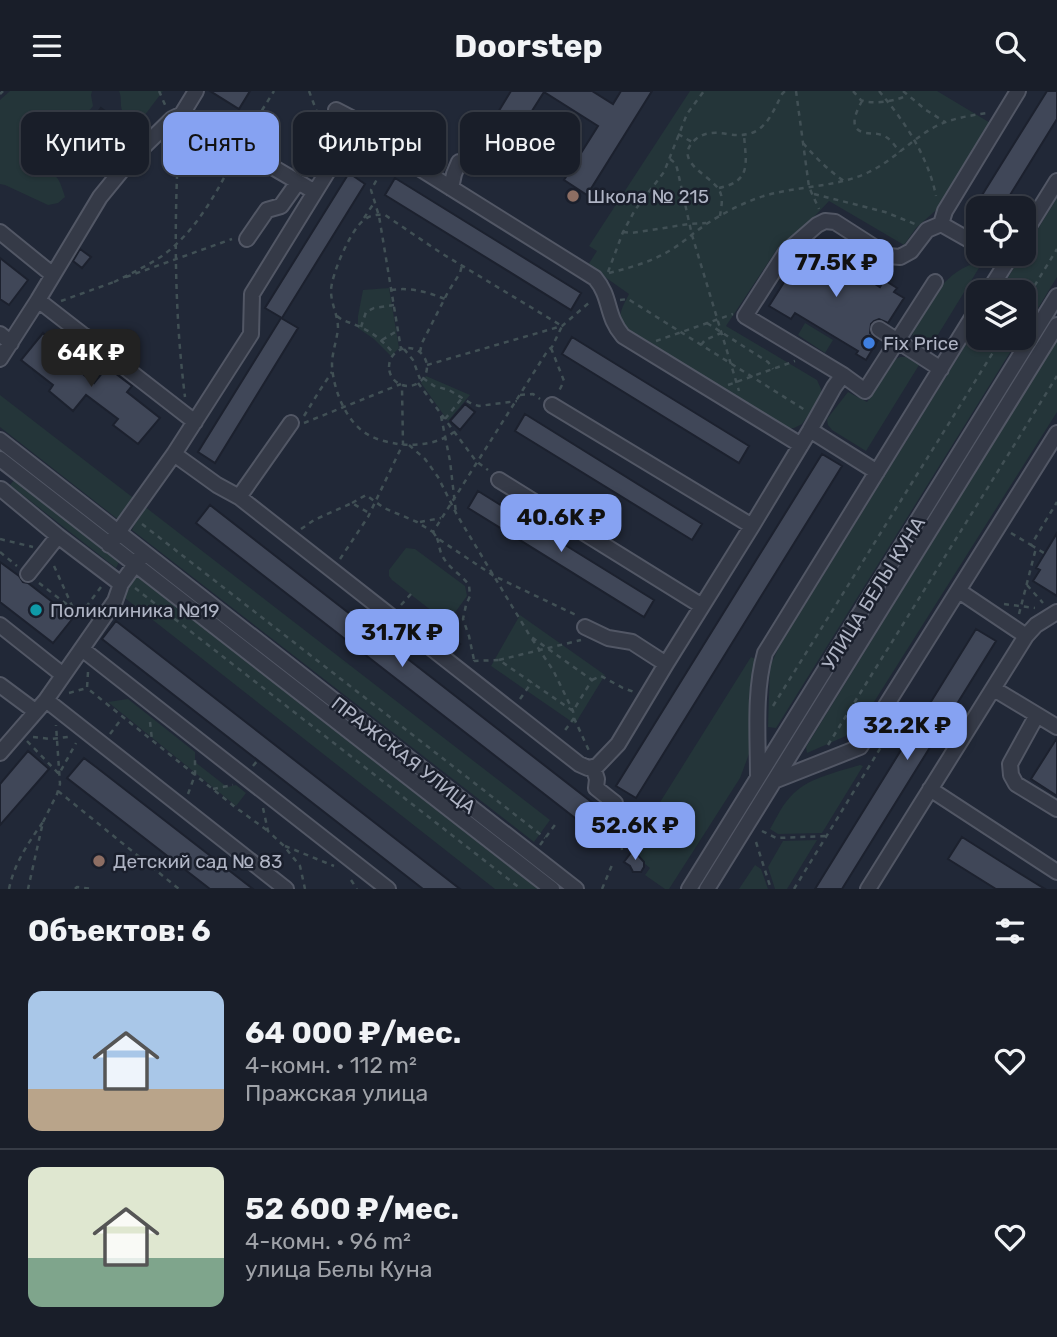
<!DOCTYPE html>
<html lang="ru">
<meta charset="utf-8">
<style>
body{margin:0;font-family:Rubik,sans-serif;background:#262b35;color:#f1f3f6;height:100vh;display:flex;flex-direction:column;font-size:26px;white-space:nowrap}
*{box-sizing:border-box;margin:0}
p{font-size:23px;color:#9fa2a8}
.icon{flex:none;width:38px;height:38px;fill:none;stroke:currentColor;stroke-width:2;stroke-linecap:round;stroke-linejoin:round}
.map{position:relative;height:798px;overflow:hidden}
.panel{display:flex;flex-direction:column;background:#191e29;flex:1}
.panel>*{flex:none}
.banner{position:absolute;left:21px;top:21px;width:700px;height:63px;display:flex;gap:14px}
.fabs{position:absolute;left:966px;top:105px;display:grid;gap:14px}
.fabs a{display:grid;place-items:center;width:70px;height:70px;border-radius:14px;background:#191e29;box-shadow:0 2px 5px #0004,0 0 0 2px #373c46;font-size:35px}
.price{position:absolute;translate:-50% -60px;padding:0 16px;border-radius:14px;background:#86a2f2;color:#111;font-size:23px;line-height:46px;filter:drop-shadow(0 2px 4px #0008)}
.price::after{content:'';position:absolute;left:50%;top:42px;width:21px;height:16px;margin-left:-10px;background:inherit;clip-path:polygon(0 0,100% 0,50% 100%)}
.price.active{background:#222;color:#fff}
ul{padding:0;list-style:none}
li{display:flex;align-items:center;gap:21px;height:175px;padding:0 28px}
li+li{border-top:2px solid #373c46}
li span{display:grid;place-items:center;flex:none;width:196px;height:140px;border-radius:14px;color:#555}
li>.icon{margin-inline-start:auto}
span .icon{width:84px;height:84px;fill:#fffc;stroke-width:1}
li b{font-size:30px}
h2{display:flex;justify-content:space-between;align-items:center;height:84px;padding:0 28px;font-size:30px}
.chip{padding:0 24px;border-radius:14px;background:#191e29;box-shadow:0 2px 5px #0004,0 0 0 2px #373c46;font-size:24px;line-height:63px}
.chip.active{background:#86a2f2;color:#111}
header{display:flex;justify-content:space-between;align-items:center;height:91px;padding:0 28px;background:#191e29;font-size:32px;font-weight:700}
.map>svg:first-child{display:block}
.green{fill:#243539}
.building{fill:#404758;stroke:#1c212e;stroke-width:2}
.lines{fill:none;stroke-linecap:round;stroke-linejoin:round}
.minor-casing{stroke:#525765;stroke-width:18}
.path{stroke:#415055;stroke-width:2.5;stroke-dasharray:5 5;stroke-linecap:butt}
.minor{stroke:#353a47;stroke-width:14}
.education-dot{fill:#8d6e63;stroke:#1a1f2c;stroke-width:2.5}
.shop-dot{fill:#3f7fe0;stroke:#1a1f2c;stroke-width:2.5}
.culture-dot{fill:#0f9aa8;stroke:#1a1f2c;stroke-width:2.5}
.labels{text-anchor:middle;stroke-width:5;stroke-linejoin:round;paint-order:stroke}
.poi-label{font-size:19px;fill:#afb4c4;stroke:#1a1f2c;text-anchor:start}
.street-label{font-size:19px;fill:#afb4c4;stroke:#1a1f2c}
</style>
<header><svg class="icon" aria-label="menu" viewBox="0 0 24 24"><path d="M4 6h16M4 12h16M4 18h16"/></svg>Doorstep<svg class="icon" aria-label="search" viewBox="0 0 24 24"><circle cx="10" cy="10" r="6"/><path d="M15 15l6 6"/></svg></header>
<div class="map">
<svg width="1057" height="798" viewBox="0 0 1057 798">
<rect width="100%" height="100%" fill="#212837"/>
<path class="green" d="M10,0H92L91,4L93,15L73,40L72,45L83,62L85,70L79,76H69C62,64 55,58 41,53L34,60C39,77 50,76 58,88C61,93 63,100 65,106L58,112L48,114L5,94L0,93V9Z
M119,0H163L141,29L125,25C118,14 123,9 119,0Z
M690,0H937L992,33L943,113L916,137L904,154L829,110L813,127L779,155L726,235L817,289L821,298V306L802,333L794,337H785L621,236C618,222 623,215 629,203L588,174L597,160L589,155Z
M1057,107V186L1024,240V201H999Z
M980,171L982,172L928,260C921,255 910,250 913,239C931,210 944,179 980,171Z
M389,197L399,257L391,265L374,248L358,237V225L363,199Z
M805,232L833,249L825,262L798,244Z
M978,234V247H1019L776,637L768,636L770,575L779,556Z
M1057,249V321L855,641L807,662L806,656Z
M900,266H906L919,274L866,360L832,339L828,334L827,328L848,301L867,311L896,268Z
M426,285L470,304L448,330L421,292Z
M0,304L136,409L120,430L0,336Z
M15,388L120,469L116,477L10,394Z
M144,415L550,729L534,751L132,439Z
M406,457L415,458L465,495L467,505L451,527L446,528L441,527L392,489L389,485V479Z
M137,482L542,798H495L121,504Z
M520,524L605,584L575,633L491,575Z
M751,566L757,569L749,663L740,687L669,798H665L645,784L650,777L640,769L632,756Z
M128,608L195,661V671L227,696L236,694L246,702L236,715L108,611Z
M860,674L863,675L822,742L778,743L770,738C777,726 783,712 794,702C811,686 838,681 860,674Z
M817,749L787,798H775L768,776L783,750Z
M755,774L761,778L768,798H739Z"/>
<path class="building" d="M210,0H250L239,18Z
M511,0H592L613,13L621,0H652L587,104L564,89L598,35L544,1L509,56L486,41Z
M1047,0H1057V28L1002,117H974Z
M101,17L135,42L112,71L79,46Z
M349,82L365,93L282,227L265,217Z
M395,87L581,202L571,219L385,104Z
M816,147L825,153L821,159L880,196L884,189L897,197L894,201L904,207L888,232L879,228L874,230L871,233L870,242L878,249L866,269L856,263L858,260L795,222L791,228L769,215L805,158Z
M80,158L91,166L82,177L73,170Z
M0,167L28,189L9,214L0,208Z
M281,227L298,237L215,372L198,361Z
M43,242L64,259L61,265L65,272L72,274L94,292L107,276L132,295L127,301L160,327L138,353L113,334L118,328L86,304L73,320L49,300L53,294L21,269Z
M572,246L749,355L739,372L562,263Z
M465,313L475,321L460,339L450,330Z
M525,323L702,433L692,449L515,340Z
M822,363L842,375L636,707L616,695Z
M478,400L654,509L644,526L468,417Z
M210,414L607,723L593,741L196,432Z
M1057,442V505L1033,490L1040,479L1036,477Z
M0,471L19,485L23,491L28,492L73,527L53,552L0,511Z
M116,530L460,798H423L102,548Z
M976,538L996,550L842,798H815Z
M449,544L460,553L452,561L441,552Z
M1057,647V705L1031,688Z
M28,660L49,678L0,734V693Z
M84,667L96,676L253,798H210L67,687Z
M962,746L1011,777L1045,798H996L948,768Z
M633,759L644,771V776L641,781H633L630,775L624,771Z"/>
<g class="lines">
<g class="minor-casing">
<path id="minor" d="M336,19L396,50L392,60
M182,23L315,101
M343,63L360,32
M451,97L454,83L459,71
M0,141L53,184
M1024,143L1057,90
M247,148L267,119L281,115L298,91
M978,154L941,133L945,120L1018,0
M988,201L1012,163
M38,209L195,331
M879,238L941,278
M0,243L11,252
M71,265L85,245
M0,268L38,209L100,106L131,68L172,28L182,23L196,0
M843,284L865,300L935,191
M552,314L752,435
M810,339L834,296L843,284L745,225L786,161L817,134L825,130L835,131L888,165L900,166L911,160L927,139L941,133
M0,349L576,798
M174,363L217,394L239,406L579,673L588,677L597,675L618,653L666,573L752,435L810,339L877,381
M0,368L552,798
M499,389L702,515
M1,398L58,445L121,493
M239,406L291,332
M109,454L174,363L251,243L252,203L331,75C348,58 359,53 384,55L595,187C612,207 605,224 623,245L801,354
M28,483L58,445
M959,500L1026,545
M0,534L63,584
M585,536L608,547L632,551L666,573
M82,558L388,798
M0,594L35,620
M994,598L1057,636
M46,609L286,798
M1037,624L1010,673L1011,684L1016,693L1057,718
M0,662L46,609L115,510L121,493L139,468
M593,676L597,688L596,697L615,712
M758,686C758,645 754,601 765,562L978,217
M774,690L860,656L1057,342
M930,698L1057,781
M689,798L1057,205
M707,798L1057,234
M868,798L1026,545L1036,534L1057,521"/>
</g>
<path class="path" d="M159,0L166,16
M309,0L330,56
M796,0L809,96L819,118
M853,0C856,3 858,7 861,9C871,14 898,10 907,4
M879,0C905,31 928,65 936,105
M903,0L926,19L945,31
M0,3L3,0
M862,10C856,21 847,39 866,42C872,43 878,42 884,45C891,48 895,55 900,61
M179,43C174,130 174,219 185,306
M678,43L692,51
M246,45L274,0
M803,52C816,67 828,79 844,90
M670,68L675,72L677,77L692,144L739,300
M386,72L371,99L379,125L401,258
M719,97C752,90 746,72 744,44
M814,103L885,121L915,133
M720,125C721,117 724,107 719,99C712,85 670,70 696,48C704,41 717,41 727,43C762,49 769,29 782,3L785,0
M364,127L374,112
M623,141L632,142L689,133L706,132
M608,181L623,141L635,119L664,81L687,23L704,0
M609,182C629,177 651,171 669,160C683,152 694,141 708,132C722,123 739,114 755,108C792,94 834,98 869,81C892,70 909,51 931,38C948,28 967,25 987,22
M126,186L232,148
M114,191C130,183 147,175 162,165C194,142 216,104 233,69
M391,199C411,196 427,201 445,208
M620,209L628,208L805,319
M61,210L114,191
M1024,212L1057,158
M337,225C344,231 350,231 358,235C373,241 384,251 394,263
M707,232L768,271L773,278
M361,236L366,221L374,217L394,214
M382,249L397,240
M656,250L733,223
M701,254L705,249L721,242
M551,257L564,290L558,302
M389 276a19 19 0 1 1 38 0a19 19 0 1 1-38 0Z
M404,258L413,269L420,288
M420,261L422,252L448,201L460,182L462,174
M427,274L562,235L591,210
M423,287L434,295L449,299L472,313L479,315L517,310
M418,292L476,370L488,379
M728,294L795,270
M520,304L533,303L540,308
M304,325L320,299L332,281
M441,325L450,370L456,422
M445,328L463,306
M304,332L401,293
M409,354L425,368L438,386L457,424L530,545L592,589L573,620L499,569L474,570L473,572
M352,412L366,404L384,417L417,431L433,441L548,259L552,256L562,235L441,162L385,124C378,123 370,124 364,129C351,138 331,184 331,200C331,213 338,224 338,237C337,249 332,261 332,274C333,298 346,331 367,343C376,349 388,351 398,353C418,355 438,353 454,341
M420,431L441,427
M142,433L545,747
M301,438L314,429L352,412L369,422
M433,441L437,447L494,485L578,525
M1011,442L1031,454L1057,411
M437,447C439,452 439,458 442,464C448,477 461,483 469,494L470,505L466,514L463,528L469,545L474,569
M0,448L33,456
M1031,454L1044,462
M0,461L17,475
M340,468L368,426L403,353L402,296L403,294
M54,475L73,517
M39,492L86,528
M1027,494L1043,512
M135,497L521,798
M1004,513L1035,517
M401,514L411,503
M1019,523L1036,457
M80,524L101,496
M532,548L553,579L573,620L574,627L563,642
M499,569L581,549
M88,581L87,597L235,716L268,740
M592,589L601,585L623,597L634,601
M69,602L87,597
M520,608L532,591
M773,615L1002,247
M574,627L590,662
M150,631L152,649
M110,643L123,626
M33,646L51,648L68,646
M27,650L59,683L76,652
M828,654L1057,285
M253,675L258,669
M213,698L233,694
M58,700L179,798
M188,703L195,684V666
M263,717L268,740L284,755L300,775L305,798
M617,725L622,759
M43,731L57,703L60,693L56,634
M762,740L776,747L827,745
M756,751L771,798
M540,754L557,731
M285,755L334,775
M351,789L357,798
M9,798C14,773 28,752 43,731L28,798
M75,798L77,796L93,798
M602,798L612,774
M794,798L881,656"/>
<use href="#minor" class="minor"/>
</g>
<g class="education-dot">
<circle cx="573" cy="105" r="7"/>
<circle cx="99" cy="770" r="7"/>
</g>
<circle class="shop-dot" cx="869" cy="252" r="7"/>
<circle class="culture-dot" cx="36" cy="519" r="7"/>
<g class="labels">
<g class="poi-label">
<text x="587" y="112">Школа № 215</text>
<text x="883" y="259">Fix Price</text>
<text x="50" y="526">Поликлиника №19</text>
<text x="113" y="777">Детский сад № 83</text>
</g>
<g class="street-label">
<text transform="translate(873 502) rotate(-58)" y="7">УЛИЦА БЕЛЫ КУНА</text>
<text transform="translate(404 664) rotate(38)" y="7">ПРАЖСКАЯ УЛИЦА</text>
</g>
</g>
</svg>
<div class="fabs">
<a><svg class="icon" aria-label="locate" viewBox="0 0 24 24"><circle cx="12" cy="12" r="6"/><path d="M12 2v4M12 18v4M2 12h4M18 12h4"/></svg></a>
<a><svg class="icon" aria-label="layers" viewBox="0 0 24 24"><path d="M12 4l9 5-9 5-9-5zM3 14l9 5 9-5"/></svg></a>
</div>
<b class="price" style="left:836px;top:208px">77.5K ₽</b>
<b class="price active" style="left:91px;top:298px">64K ₽</b>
<b class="price" style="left:561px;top:463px">40.6K ₽</b>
<b class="price" style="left:402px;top:578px">31.7K ₽</b>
<b class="price" style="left:907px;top:671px">32.2K ₽</b>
<b class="price" style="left:635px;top:771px">52.6K ₽</b>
<div class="banner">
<a class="chip">Купить</a>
<a class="chip active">Снять</a>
<a class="chip">Фильтры</a>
<a class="chip">Новое</a>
</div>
</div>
<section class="panel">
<h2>Объектов: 6<svg class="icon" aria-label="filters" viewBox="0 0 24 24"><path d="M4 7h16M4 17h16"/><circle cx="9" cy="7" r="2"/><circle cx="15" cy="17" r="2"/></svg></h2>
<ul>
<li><span style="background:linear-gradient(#a9c7e8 70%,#b9a48a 0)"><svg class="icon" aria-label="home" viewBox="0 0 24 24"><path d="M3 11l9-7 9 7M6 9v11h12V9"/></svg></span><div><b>64 000 ₽/мес.</b><p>4-комн. · 112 m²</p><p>Пражская улица</p></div><svg class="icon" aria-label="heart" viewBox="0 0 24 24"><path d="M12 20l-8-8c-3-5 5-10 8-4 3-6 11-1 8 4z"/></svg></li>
<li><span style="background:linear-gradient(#dfe7d0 65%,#7fa58c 0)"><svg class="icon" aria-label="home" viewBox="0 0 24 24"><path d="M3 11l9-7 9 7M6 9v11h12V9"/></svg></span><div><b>52 600 ₽/мес.</b><p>4-комн. · 96 m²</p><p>улица Белы Куна</p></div><svg class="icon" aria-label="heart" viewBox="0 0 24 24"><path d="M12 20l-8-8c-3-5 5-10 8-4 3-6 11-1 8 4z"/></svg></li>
</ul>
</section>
